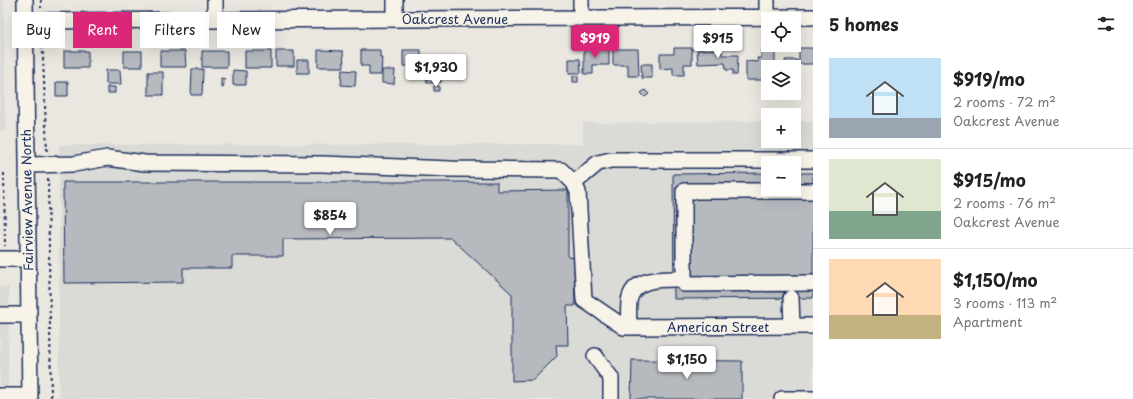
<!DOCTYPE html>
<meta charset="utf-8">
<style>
body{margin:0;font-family:"Playpen Sans",sans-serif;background:#f6f6f6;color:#222;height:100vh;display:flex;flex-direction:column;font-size:15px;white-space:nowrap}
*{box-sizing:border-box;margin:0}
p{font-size:13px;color:#767676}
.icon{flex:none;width:22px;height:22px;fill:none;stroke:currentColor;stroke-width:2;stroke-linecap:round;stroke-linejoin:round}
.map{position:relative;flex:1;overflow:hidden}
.side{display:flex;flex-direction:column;background:#fff;width:320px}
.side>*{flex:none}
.top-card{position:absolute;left:12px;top:12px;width:380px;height:36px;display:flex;gap:8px}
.fabs{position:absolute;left:761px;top:12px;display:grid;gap:8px}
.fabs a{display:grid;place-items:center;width:40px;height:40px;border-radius:0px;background:#fff;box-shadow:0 4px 16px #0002;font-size:20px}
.price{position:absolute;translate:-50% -34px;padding:0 9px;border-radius:4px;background:#fff;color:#222;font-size:13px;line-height:26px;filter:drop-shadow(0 1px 2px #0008)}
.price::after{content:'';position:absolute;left:50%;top:24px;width:12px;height:9px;margin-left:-6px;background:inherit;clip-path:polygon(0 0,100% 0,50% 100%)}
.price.on{background:#db2777;color:#fff}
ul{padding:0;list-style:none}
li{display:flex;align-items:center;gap:12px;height:100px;padding:0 16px}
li+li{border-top:1px solid #e0e0e0}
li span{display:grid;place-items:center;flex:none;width:112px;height:80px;border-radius:0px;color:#555}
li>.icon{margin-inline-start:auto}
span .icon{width:48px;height:48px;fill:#fffc;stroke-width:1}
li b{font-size:17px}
h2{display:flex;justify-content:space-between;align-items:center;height:48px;padding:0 16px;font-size:17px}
.tag{padding:0 14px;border-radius:0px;background:#fff;box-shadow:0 4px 16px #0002;font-size:14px;line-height:36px}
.tag.on{background:#db2777;color:#fff}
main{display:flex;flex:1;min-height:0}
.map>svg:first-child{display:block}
.built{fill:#dadad6;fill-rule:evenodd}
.building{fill:#b6babf;stroke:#1b2f5e}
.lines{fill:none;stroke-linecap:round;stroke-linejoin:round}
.minor-casing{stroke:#1b2f5e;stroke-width:18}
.path{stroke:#1b2f5e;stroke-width:2;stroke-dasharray:3 3;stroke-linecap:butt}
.minor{stroke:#f7f3e8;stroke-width:15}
.labels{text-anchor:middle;stroke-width:3;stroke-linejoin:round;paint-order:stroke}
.street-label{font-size:13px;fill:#1b2f5e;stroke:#f7f3e8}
</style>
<main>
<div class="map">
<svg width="813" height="399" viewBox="0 0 813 399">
<rect width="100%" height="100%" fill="#eae7e0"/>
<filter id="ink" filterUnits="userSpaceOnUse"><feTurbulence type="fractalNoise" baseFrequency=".025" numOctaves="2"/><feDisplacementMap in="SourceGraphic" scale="8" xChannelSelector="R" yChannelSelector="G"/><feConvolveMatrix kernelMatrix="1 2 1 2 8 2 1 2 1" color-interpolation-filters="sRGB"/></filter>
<g filter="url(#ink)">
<path class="built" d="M0,0H4L5,131H0Z
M768,121V141H794V121H813V399H59V145L583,144V123ZM768,163H794V189H768Z
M0,287H9L8,399H0Z"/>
<path class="building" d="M674,48H692V64H684V75H673V68L660,69V54H674Z
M799,48H813V64H799Z
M609,49V65H593V74H584V50Z
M613,49H638L639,76H628V65H613Z
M722,49V55H738L737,75H733V70H726L725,63L698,64L697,50Z
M318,50L343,51L344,67H318Z
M361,50H380V57H382L381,75H369V66H361Z
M403,50H421V66H403Z
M761,50H775V63H774V67H768V80H746V61L758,62L757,58H761Z
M64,51H88V68H64Z
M124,51H142V67H124Z
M160,51H185L186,67H160Z
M202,51H227V67H202Z
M245,51H271V68H245Z
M276,51H294V66H276Z
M569,59H580L581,73H569Z
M297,60H309V73H297Z
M785,60H797L798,75H794V67H786Z
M641,64H652V78H642Z
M192,69H203L202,95H191Z
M106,70H120L121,84H106Z
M233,70L246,71V85H233Z
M342,70L356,71L355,86L341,85Z
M382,70H395L394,84L382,83Z
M426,70H440L441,82L427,83Z
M148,72H163V95H148Z
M573,76H578V82H573Z
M221,78L225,79L223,88L221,87Z
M56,82H68V96H56Z
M434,86H439V91H434Z
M107,87H115V93H107Z
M645,90L649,94L645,97L641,93Z
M768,173V189H794V173H813V298L674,299L673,174Z
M63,182H497V191L568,190V257L574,258L575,306H567L568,345H556L557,356L533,380L512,381V294L451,238L283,239V256H232V268H183V282L64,283Z
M632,360L742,361V399H631Z"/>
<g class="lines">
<g class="minor-casing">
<path id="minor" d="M25,0L30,399
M215,0V20
M395,0V19
M581,0V18
M767,0V17
M25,21L813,17
M27,165L74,164L107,158L145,163L323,164L451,169L561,170L574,183L578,192L584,300L624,327L813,326
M574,183L598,163L611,160H813
M813,191H684V284L813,283
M0,259H28
M791,298L792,326
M0,315H29
M629,327C629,319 628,310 629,302C632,276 665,279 684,279
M595,356L611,378V399
M0,396H30
M782,399H813"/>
</g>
<path class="path" d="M41,0V8
M42,34L47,152
M4,173L5,246
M48,178L51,399"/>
<use href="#minor" class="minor"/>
</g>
</g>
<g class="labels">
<g class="street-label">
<text x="455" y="24">Oakcrest Avenue</text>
<text transform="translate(27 200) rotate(-91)" y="5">Fairview Avenue North</text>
<text x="718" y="332">American Street</text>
</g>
</g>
</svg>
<div class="fabs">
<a><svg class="icon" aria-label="locate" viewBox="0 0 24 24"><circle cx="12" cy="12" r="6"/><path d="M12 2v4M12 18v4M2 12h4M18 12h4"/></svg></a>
<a><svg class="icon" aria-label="layers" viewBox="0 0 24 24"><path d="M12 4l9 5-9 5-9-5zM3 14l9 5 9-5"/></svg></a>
<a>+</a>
<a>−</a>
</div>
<b class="price on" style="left:595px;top:59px">$919</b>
<b class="price" style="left:718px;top:59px">$915</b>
<b class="price" style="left:436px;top:88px">$1,930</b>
<b class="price" style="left:330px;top:236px">$854</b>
<b class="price" style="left:687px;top:380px">$1,150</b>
<div class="top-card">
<a class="tag">Buy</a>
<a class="tag on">Rent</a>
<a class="tag">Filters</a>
<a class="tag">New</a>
</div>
</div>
<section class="side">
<h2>5 homes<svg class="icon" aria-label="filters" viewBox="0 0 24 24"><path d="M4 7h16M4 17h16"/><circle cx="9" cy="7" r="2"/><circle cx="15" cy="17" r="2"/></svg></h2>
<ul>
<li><span style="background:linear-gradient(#bfe0f5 75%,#9aa5b1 0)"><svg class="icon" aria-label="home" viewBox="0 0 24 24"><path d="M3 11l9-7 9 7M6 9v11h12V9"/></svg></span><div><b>$919/mo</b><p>2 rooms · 72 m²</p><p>Oakcrest Avenue</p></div></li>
<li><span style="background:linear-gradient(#dfe7d0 65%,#7fa58c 0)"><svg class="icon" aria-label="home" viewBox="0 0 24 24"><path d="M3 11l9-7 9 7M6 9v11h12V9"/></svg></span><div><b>$915/mo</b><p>2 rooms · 76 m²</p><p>Oakcrest Avenue</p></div></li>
<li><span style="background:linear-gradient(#ffd9b3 70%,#c2b280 0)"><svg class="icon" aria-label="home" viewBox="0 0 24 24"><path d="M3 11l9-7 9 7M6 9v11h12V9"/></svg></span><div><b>$1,150/mo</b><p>3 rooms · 113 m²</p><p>Apartment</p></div></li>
</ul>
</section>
</main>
